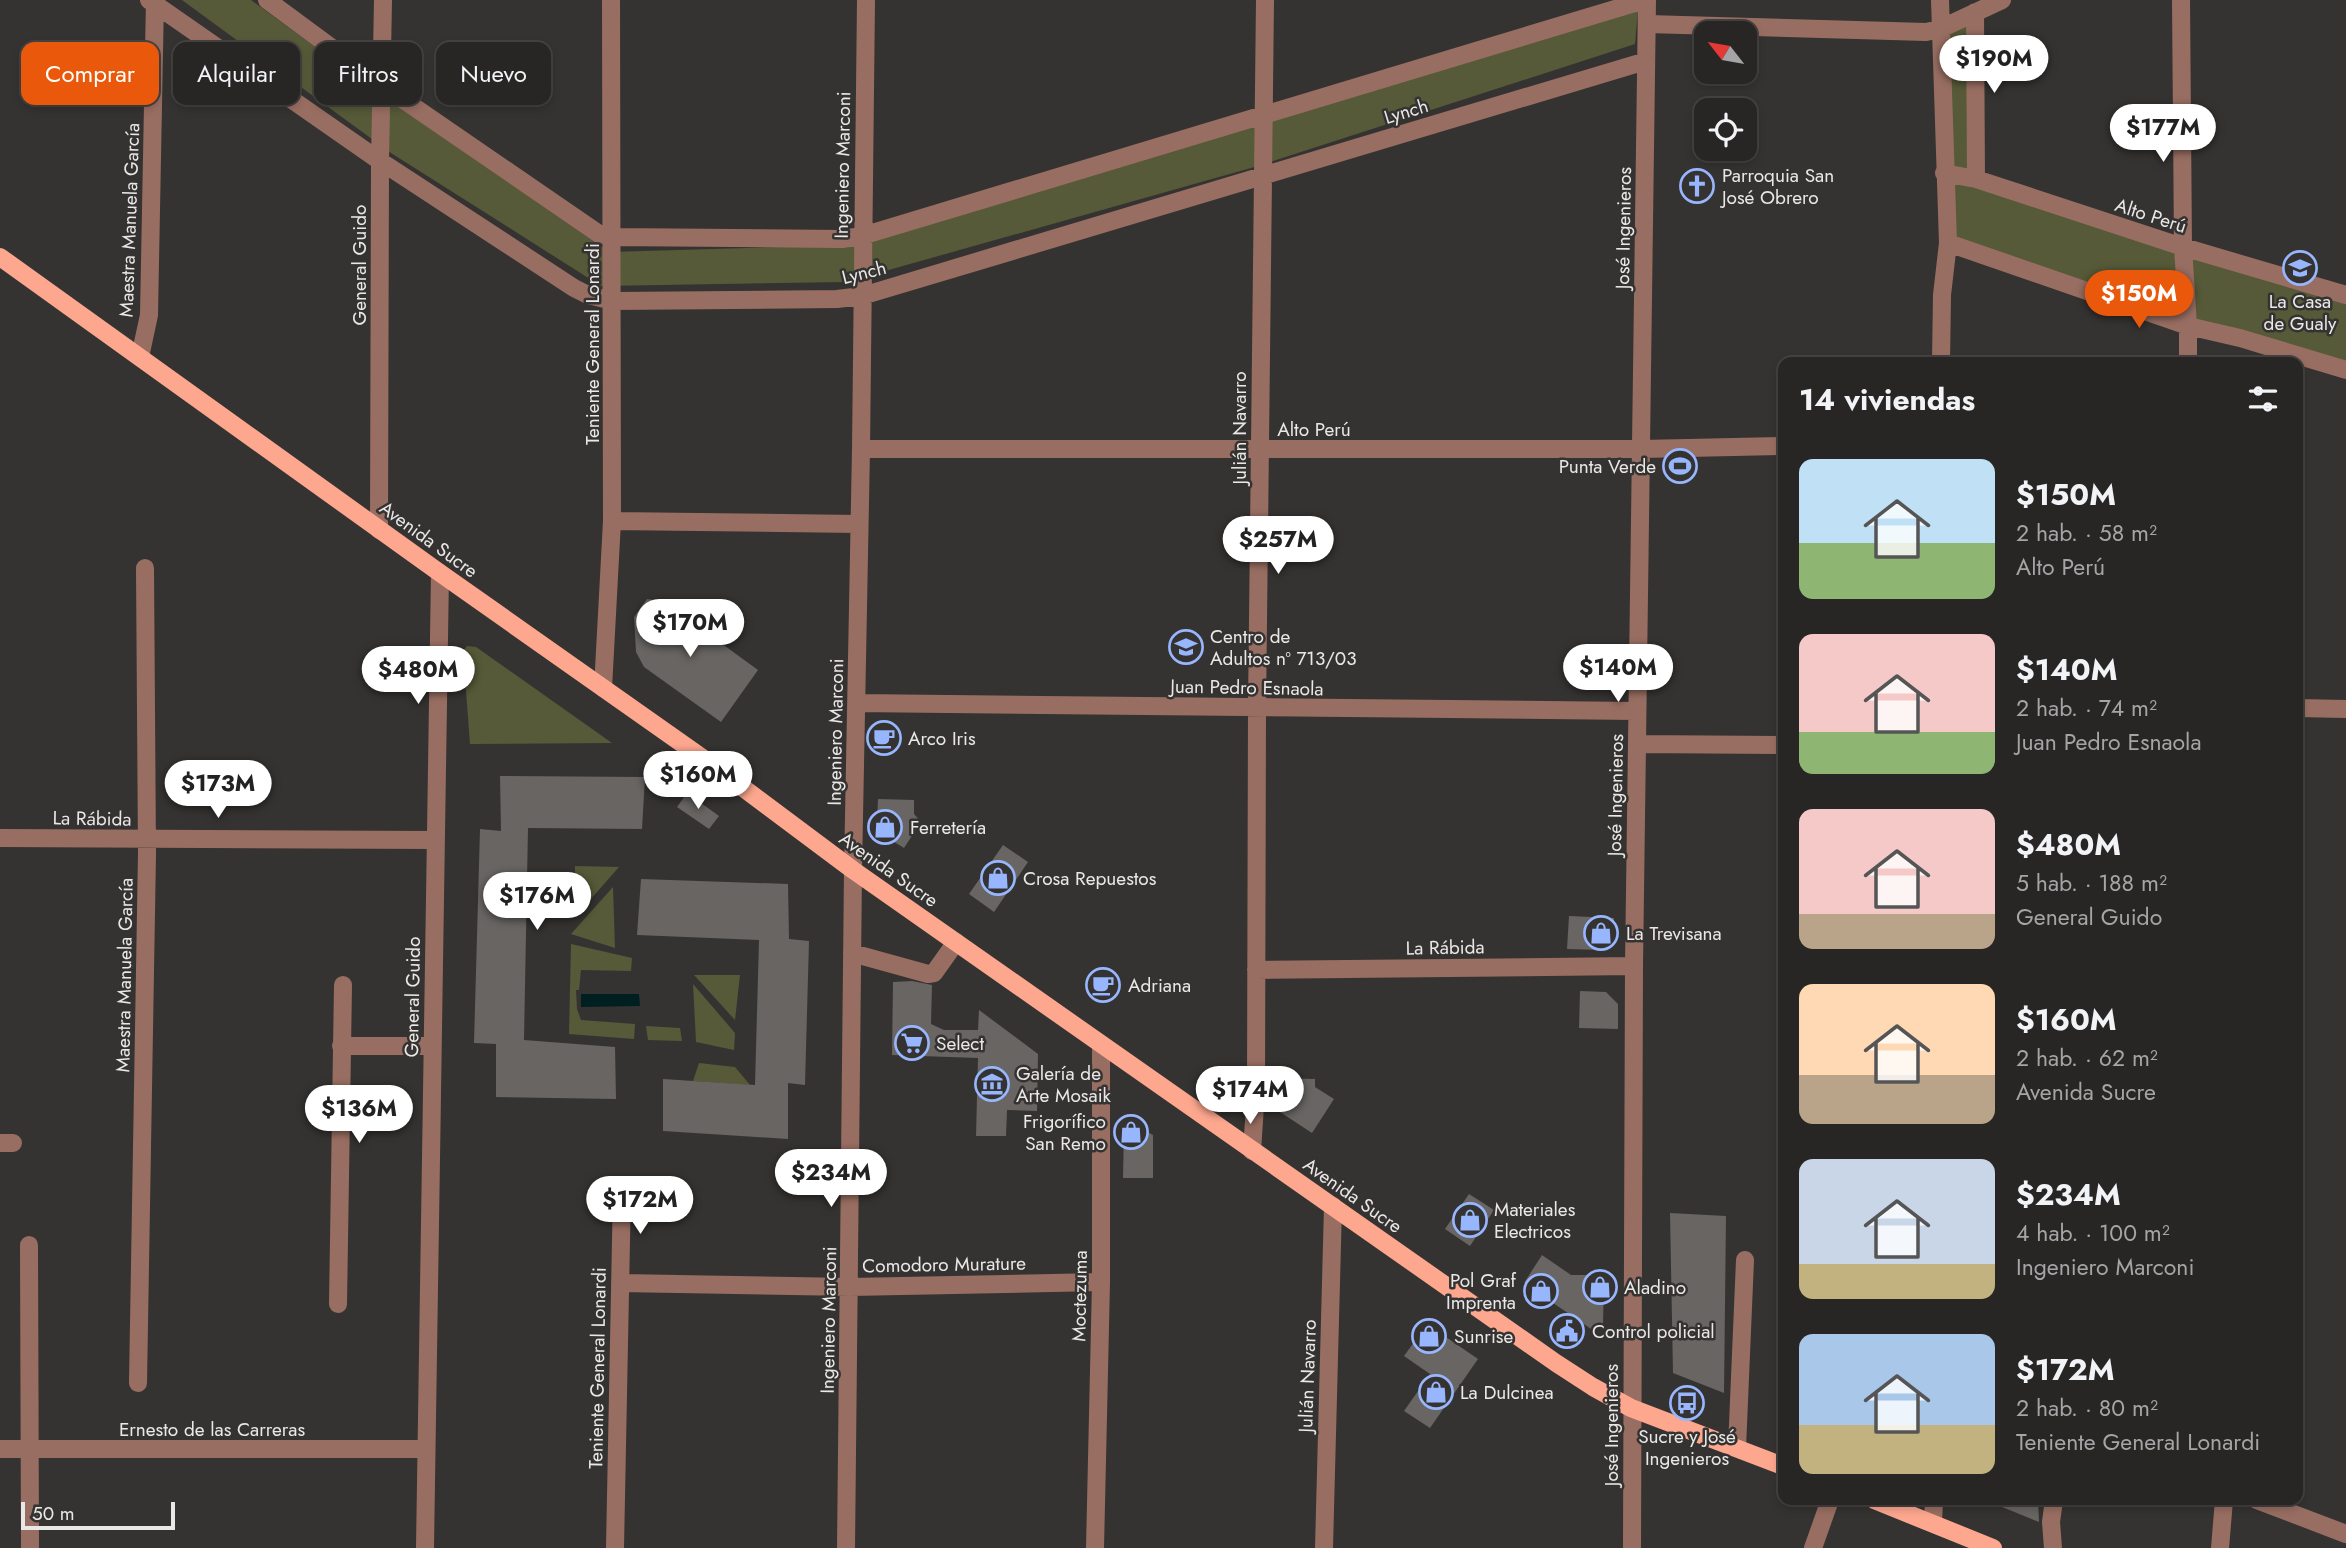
<!DOCTYPE html>
<html lang="es">
<meta charset="utf-8">
<style>
body{margin:0;font-family:Jost,sans-serif;background:#302e2d;color:#f1f3f6;height:100vh;display:flex;flex-direction:column;font-size:26px;white-space:nowrap}
*{box-sizing:border-box;margin:0}
p{font-size:23px;color:#a5a5a7}
.icon{flex:none;width:38px;height:38px;fill:none;stroke:currentColor;stroke-width:2;stroke-linecap:round;stroke-linejoin:round}
.map{position:relative;flex:1;overflow:hidden}
.details{position:absolute;left:1778px;top:357px;width:525px;height:1148px;display:flex;flex-direction:column;background:#282625;border-radius:14px;box-shadow:0 4px 10px #0003,0 0 0 2px #444342}
.details>*{flex:none}
.hud{position:absolute;left:21px;top:42px;width:665px;height:63px;display:flex;gap:14px}
.needle{width:46px;rotate:301deg}
.buttons{position:absolute;left:1694px;top:21px;display:grid;gap:14px}
.buttons a{display:grid;place-items:center;width:63px;height:63px;border-radius:14px;background:#282625;box-shadow:0 4px 10px #0003,0 0 0 2px #444342;font-size:35px}
.scale{position:absolute;left:21px;bottom:18px;width:154px;box-sizing:border-box;padding-left:7px;border:4px solid #eae8e7;border-top:0;font-size:19px;line-height:24px;white-space:nowrap;color:#eae8e7;-webkit-text-stroke:5px #353331;paint-order:stroke}
.price{position:absolute;translate:-50% -60px;padding:0 16px;border-radius:24px;background:#fff;color:#222;font-size:23px;line-height:46px;filter:drop-shadow(0 2px 4px #0008)}
.price::after{content:'';position:absolute;left:50%;top:42px;width:21px;height:16px;margin-left:-10px;background:inherit;clip-path:polygon(0 0,100% 0,50% 100%)}
.price.active{background:#ea580c;color:#fff}
ul{padding:0;list-style:none}
li{display:flex;align-items:center;gap:21px;height:175px;padding:0 21px}
li span{display:grid;place-items:center;flex:none;width:196px;height:140px;border-radius:14px;color:#555}
li>.icon{margin-inline-start:auto}
span .icon{width:84px;height:84px;fill:#fffc;stroke-width:1}
li b{font-size:30px}
h2{display:flex;justify-content:space-between;align-items:center;height:84px;padding:0 21px;font-size:30px}
.chip{padding:0 24px;border-radius:14px;background:#282625;box-shadow:0 4px 10px #0003,0 0 0 2px #444342;font-size:24px;line-height:63px}
.chip.active{background:#ea580c;color:#fff}
.map>svg:first-child{display:block}
.green{fill:#565a38}
.water{fill:#001f21}
.building{fill:#686563}
.lines{fill:none;stroke-linecap:round;stroke-linejoin:round}
.minor{stroke:#996e62;stroke-width:18}
.major{stroke:#fda78f;stroke-width:18}
.labels{text-anchor:middle;stroke-width:5;stroke-linejoin:round;paint-order:stroke}
.street-label{font-size:19px;fill:#eae8e7;stroke:#353331}
.poi-label{font-size:19px;fill:#eae8e7;stroke:#353331;text-anchor:start}
</style>
<div class="map">
<svg width="2346" height="1548" viewBox="0 0 2346 1548">
<rect width="100%" height="100%" fill="#353331"/>
<path class="green" d="M182,0H251L379,93L609,252L848,245L1638,10L1635,44L1258,166L846,282L601,286L391,153Z
M1975,12L1976,179L2346,295V370L1948,243L1940,29Z
M467,646L476,647L612,743L470,744L463,651Z
M575,866L619,867L574,918Z
M613,887L615,948L571,934Z
M571,944L632,958L631,971L581,970L579,990H576L577,1009L581,1020L635,1024L634,1039L569,1034Z
M694,975H740L735,1020Z
M693,984L735,1033L734,1050L696,1042Z
M646,1026L680,1028L682,1041L648,1040Z
M699,1063L735,1067L750,1085L693,1081Z"/>
<path class="water" d="M581,994H639L640,1006L581,1007Z"/>
<path class="building" d="M647,599L663,601L758,670L721,722L644,667L636,652L634,617Z
M500,776L645,777L642,829L528,828L524,1040L615,1047L616,1099L496,1097V1044L474,1043L480,829L501,831Z
M687,793L719,816L709,829L677,807Z
M878,799L914,800V814L921,822L904,848L883,835L877,822Z
M1003,845L1028,862L994,912L969,894Z
M641,879L788,884L789,939L809,941L805,1085L788,1083V1139L663,1131V1079L755,1085L759,940L637,935Z
M1569,916L1614,918L1613,944L1603,950L1567,949Z
M912,981L932,985L931,1024L944,1030H978L979,1010L1038,1054L1037,1111L1007,1110L1006,1136H976L978,1058L892,1055L893,982Z
M1580,991L1606,992L1618,1004V1029L1579,1028Z
M1275,1078L1315,1079V1087L1334,1099L1312,1133L1280,1112L1275,1104Z
M1133,1124L1153,1135V1178H1123L1124,1128Z
M1469,1194L1494,1210L1470,1246L1445,1229Z
M1670,1213L1726,1216L1724,1393L1673,1373Z
M1542,1255L1571,1275H1604L1603,1326L1594,1331L1524,1283Z
M1427,1324L1478,1359L1430,1428L1404,1411L1430,1374L1404,1356Z
M1985,1500H2038L2039,1522Z"/>
<g class="lines">
<path class="minor" d="M149,0L380,161L574,288L588,295L613,301L837,299L862,296L1646,61
M267,0L382,85L599,234L613,237L842,239L862,236L1645,0
M1940,0L1948,243L1942,295L1941,362
M2181,0L2183,247L2188,326V362
M1975,12L1976,179
M1647,24L1926,32L1940,29L2002,0
M1944,173L1976,179L2183,247L2346,295
M1948,243L2188,326L2240,338L2346,370
M140,357L149,315L155,0
M861,449H1641L1783,446
M612,521L859,524
M379,530L380,161L383,0
M603,688L612,521L611,0
M856,703L1637,711
M2298,708L2346,709
M1637,744L1783,745
M0,838L435,840
M852,953L928,974L934,973L956,942
M1256,970L1634,966
M341,1046H432
M0,1143H13
M1252,1151L1256,1091L1257,709L1265,0
M29,1245L30,1548
M620,1283L850,1287L1101,1282
M338,1304L343,985
M138,1383L147,853L145,568
M1737,1448L1745,1260
M0,1449H425
M2257,1500L2346,1534
M1933,1523L1934,1500
M425,1548L440,573
M615,1548L622,1189
M846,1548L853,870L861,449L866,0
M1095,1548L1101,1282V1044
M1324,1548L1333,1206
M1632,1548L1634,966L1647,0
M1813,1548L1830,1500
M2053,1548L2051,1522L2054,1500
M2220,1548L2224,1500"/>
<path class="major" d="M0,257L440,573L714,766L853,870L1556,1363L1593,1387L1631,1408L1783,1466
M1874,1500L1993,1548"/>
</g>
<defs>
<g id="church-ring" transform="scale(1.75)"><circle r="9.5" fill="#353331" stroke="#97b6fd" stroke-width="1.5"/><path d="M-1.2-6h2.4v3.5h3.3v2.4h-3.3V6h-2.4V-.1h-3.3v-2.4h3.3Z" fill="#97b6fd"/></g>
<g id="school-ring" transform="scale(1.75)"><circle r="9.5" fill="#353331" stroke="#97b6fd" stroke-width="1.5"/><path d="M0-5L7-2L0 1L-7-2ZM-4 1L0 2.5L4 1V4Q0 6-4 4Z" fill="#97b6fd"/></g>
<g id="stadium-ring" transform="scale(1.75)"><circle r="9.5" fill="#353331" stroke="#97b6fd" stroke-width="1.5"/><path d="M0-5a6.5 5 0 1 0 0 10a6.5 5 0 1 0 0-10ZM-3.5-1.8h7v3.6h-7Z" fill="#97b6fd"/></g>
<g id="cafe-ring" transform="scale(1.75)"><circle r="9.5" fill="#353331" stroke="#97b6fd" stroke-width="1.5"/><path d="M-5.5-4.5H6V0H3Q3 3.5 0 3.5H-2.5Q-5.5 3.5-5.5 0ZM3-3.2v2h1.7v-2ZM-6 4.5H4V6H-6Z" fill="#97b6fd"/></g>
<g id="shop-ring" transform="scale(1.75)"><circle r="9.5" fill="#353331" stroke="#97b6fd" stroke-width="1.5"/><path d="M-5-2.5h2.3a2.7 3.5 0 0 1 5.4 0H5L5.5 6h-11ZM-1.5-2.5h3a1.5 2.3 0 0 0-3 0Z" fill="#97b6fd"/></g>
<g id="supermarket-ring" transform="scale(1.75)"><circle r="9.5" fill="#353331" stroke="#97b6fd" stroke-width="1.5"/><path d="M-6-5.5h2.5l.6 2H6L4.5 2H-2.5L-4.4-4H-6ZM-1.5 3.2a1.3 1.3 0 1 0 .1 0ZM3 3.2a1.3 1.3 0 1 0 .1 0Z" fill="#97b6fd"/></g>
<g id="museum-ring" transform="scale(1.75)"><circle r="9.5" fill="#353331" stroke="#97b6fd" stroke-width="1.5"/><path d="M0-6L6-3V-2H-6V-3ZM-5-1h2V3h-2ZM-1-1h2V3h-2ZM3-1h2V3H3ZM-6 4H6V6H-6Z" fill="#97b6fd"/></g>
<g id="civic-ring" transform="scale(1.75)"><circle r="9.5" fill="#353331" stroke="#97b6fd" stroke-width="1.5"/><path d="M-.6-6.5H3V-4.5H.6V-3L4-1V1h2V6H-6V1h2V-1L-.6-3ZM-1.2 2.5V6h2.4V2.5Z" fill="#97b6fd"/></g>
<g id="bus-ring" transform="scale(1.75)"><circle r="9.5" fill="#353331" stroke="#97b6fd" stroke-width="1.5"/><path d="M-5-6H5V4H4V6H2V4H-2V6H-4V4H-5ZM-3.5-4V0h7V-4ZM-3.5 1.2v1.5H-2V1.2ZM2 1.2v1.5H3.5V1.2Z" fill="#97b6fd"/></g>
</defs>
<g fill-rule="evenodd">
<use href="#church-ring" x="1697" y="186"/>
<use href="#school-ring" x="2300" y="268"/>
<use href="#stadium-ring" x="1680" y="466"/>
<use href="#school-ring" x="1186" y="647"/>
<use href="#cafe-ring" x="884" y="738"/>
<use href="#shop-ring" x="885" y="827"/>
<use href="#shop-ring" x="998" y="878"/>
<use href="#shop-ring" x="1601" y="933"/>
<use href="#cafe-ring" x="1103" y="985"/>
<use href="#supermarket-ring" x="912" y="1043"/>
<use href="#museum-ring" x="992" y="1084"/>
<use href="#shop-ring" x="1131" y="1132"/>
<use href="#shop-ring" x="1470" y="1220"/>
<use href="#shop-ring" x="1600" y="1287"/>
<use href="#shop-ring" x="1541" y="1291"/>
<use href="#civic-ring" x="1567" y="1331"/>
<use href="#shop-ring" x="1429" y="1336"/>
<use href="#shop-ring" x="1436" y="1392"/>
<use href="#bus-ring" x="1687" y="1403"/>
</g>
<g class="labels">
<g class="street-label">
<text transform="translate(1406 111) rotate(-17)" y="7">Lynch</text>
<text transform="translate(842 165) rotate(-89)" y="7">Ingeniero Marconi</text>
<text transform="translate(2151 215) rotate(18)" y="7">Alto Perú</text>
<text transform="translate(129 220) rotate(-88)" y="7">Maestra Manuela García</text>
<text transform="translate(1623 228) rotate(-89)" y="7">José Ingenieros</text>
<text transform="translate(359 265) rotate(-90)" y="7">General Guido</text>
<text transform="translate(864 272) rotate(-14)" y="7">Lynch</text>
<text transform="translate(592 344) rotate(-90)" y="7">Teniente General Lonardi</text>
<text transform="translate(1239 428) rotate(-90)" y="7">Julián Navarro</text>
<text x="1314" y="436">Alto Perú</text>
<text transform="translate(429 539) rotate(36)" y="7">Avenida Sucre</text>
<text transform="translate(1247 687) rotate(1)" y="7">Juan Pedro Esnaola</text>
<text transform="translate(835 732) rotate(-89)" y="7">Ingeniero Marconi</text>
<text transform="translate(1615 795) rotate(-89)" y="7">José Ingenieros</text>
<text transform="translate(92 818) rotate(1)" y="7">La Rábida</text>
<text transform="translate(889 869) rotate(35)" y="7">Avenida Sucre</text>
<text transform="translate(1445 947) rotate(-1)" y="7">La Rábida</text>
<text transform="translate(124 975) rotate(-89)" y="7">Maestra Manuela García</text>
<text transform="translate(412 997) rotate(-89)" y="7">General Guido</text>
<text transform="translate(1353 1195) rotate(35)" y="7">Avenida Sucre</text>
<text transform="translate(944 1264) rotate(-1)" y="7">Comodoro Murature</text>
<text transform="translate(1079 1296) rotate(-89)" y="7">Moctezuma</text>
<text transform="translate(828 1320) rotate(-89)" y="7">Ingeniero Marconi</text>
<text transform="translate(597 1368) rotate(-89)" y="7">Teniente General Lonardi</text>
<text transform="translate(1307 1376) rotate(-88)" y="7">Julián Navarro</text>
<text transform="translate(1611 1425) rotate(-90)" y="7">José Ingenieros</text>
<text x="212" y="1436">Ernesto de las Carreras</text>
</g>
<g class="poi-label">
<text x="1722" y="182">Parroquia San<tspan x="1722" dy="22">José Obrero</tspan></text>
<text x="2300" y="308" text-anchor="middle">La Casa<tspan x="2300" dy="22">de Gualy</tspan></text>
<text x="1656" y="473" text-anchor="end">Punta Verde</text>
<text x="1210" y="643">Centro de<tspan x="1210" dy="22">Adultos nº 713/03</tspan></text>
<text x="908" y="745">Arco Iris</text>
<text x="910" y="834">Ferretería</text>
<text x="1023" y="885">Crosa Repuestos</text>
<text x="1626" y="940">La Trevisana</text>
<text x="1128" y="992">Adriana</text>
<text x="936" y="1050">Select</text>
<text x="1016" y="1080">Galería de<tspan x="1016" dy="22">Arte Mosaik</tspan></text>
<text x="1106" y="1128" text-anchor="end">Frigorífico<tspan x="1106" dy="22">San Remo</tspan></text>
<text x="1494" y="1216">Materiales<tspan x="1494" dy="22">Electricos</tspan></text>
<text x="1516" y="1287" text-anchor="end">Pol Graf<tspan x="1516" dy="22">Imprenta</tspan></text>
<text x="1624" y="1294">Aladino</text>
<text x="1592" y="1338">Control policial</text>
<text x="1454" y="1343">Sunrise</text>
<text x="1460" y="1399">La Dulcinea</text>
<text x="1687" y="1443" text-anchor="middle">Sucre y José<tspan x="1687" dy="22">Ingenieros</tspan></text>
</g>
</g>
</svg>
<div class="buttons">
<a><svg class="needle" viewBox="-14 -14 28 28"><path d="M0-13l5 13h-10z" fill="#e53935"/><path d="M0 13l5-13h-10z" fill="#a5a5a7"/></svg></a>
<a><svg class="icon" aria-label="locate" viewBox="0 0 24 24"><circle cx="12" cy="12" r="6"/><path d="M12 2v4M12 18v4M2 12h4M18 12h4"/></svg></a>
</div>
<div class="scale">50 m</div>
<b class="price" style="left:1994px;top:95px">$190M</b>
<b class="price" style="left:2163px;top:164px">$177M</b>
<b class="price active" style="left:2139px;top:330px">$150M</b>
<b class="price" style="left:1278px;top:576px">$257M</b>
<b class="price" style="left:690px;top:659px">$170M</b>
<b class="price" style="left:1618px;top:704px">$140M</b>
<b class="price" style="left:418px;top:706px">$480M</b>
<b class="price" style="left:698px;top:811px">$160M</b>
<b class="price" style="left:218px;top:820px">$173M</b>
<b class="price" style="left:537px;top:932px">$176M</b>
<b class="price" style="left:1250px;top:1126px">$174M</b>
<b class="price" style="left:359px;top:1145px">$136M</b>
<b class="price" style="left:831px;top:1209px">$234M</b>
<b class="price" style="left:640px;top:1236px">$172M</b>
<div class="hud">
<a class="chip active">Comprar</a>
<a class="chip">Alquilar</a>
<a class="chip">Filtros</a>
<a class="chip">Nuevo</a>
</div>
<section class="details">
<h2>14 viviendas<svg class="icon" aria-label="filters" viewBox="0 0 24 24"><path d="M4 7h16M4 17h16"/><circle cx="9" cy="7" r="2"/><circle cx="15" cy="17" r="2"/></svg></h2>
<ul>
<li><span style="background:linear-gradient(#bfe0f5 60%,#8fb573 0)"><svg class="icon" aria-label="home" viewBox="0 0 24 24"><path d="M3 11l9-7 9 7M6 9v11h12V9"/></svg></span><div><b>$150M</b><p>2 hab. · 58 m²</p><p>Alto Perú</p></div></li>
<li><span style="background:linear-gradient(#f6c9c9 70%,#8fb573 0)"><svg class="icon" aria-label="home" viewBox="0 0 24 24"><path d="M3 11l9-7 9 7M6 9v11h12V9"/></svg></span><div><b>$140M</b><p>2 hab. · 74 m²</p><p>Juan Pedro Esnaola</p></div></li>
<li><span style="background:linear-gradient(#f6c9c9 75%,#b9a48a 0)"><svg class="icon" aria-label="home" viewBox="0 0 24 24"><path d="M3 11l9-7 9 7M6 9v11h12V9"/></svg></span><div><b>$480M</b><p>5 hab. · 188 m²</p><p>General Guido</p></div></li>
<li><span style="background:linear-gradient(#ffd9b3 65%,#b9a48a 0)"><svg class="icon" aria-label="home" viewBox="0 0 24 24"><path d="M3 11l9-7 9 7M6 9v11h12V9"/></svg></span><div><b>$160M</b><p>2 hab. · 62 m²</p><p>Avenida Sucre</p></div></li>
<li><span style="background:linear-gradient(#c9d6e8 75%,#c2b280 0)"><svg class="icon" aria-label="home" viewBox="0 0 24 24"><path d="M3 11l9-7 9 7M6 9v11h12V9"/></svg></span><div><b>$234M</b><p>4 hab. · 100 m²</p><p>Ingeniero Marconi</p></div></li>
<li><span style="background:linear-gradient(#a9c7e8 65%,#c2b280 0)"><svg class="icon" aria-label="home" viewBox="0 0 24 24"><path d="M3 11l9-7 9 7M6 9v11h12V9"/></svg></span><div><b>$172M</b><p>2 hab. · 80 m²</p><p>Teniente General Lonardi</p></div></li>
</ul>
</section>
</div>
